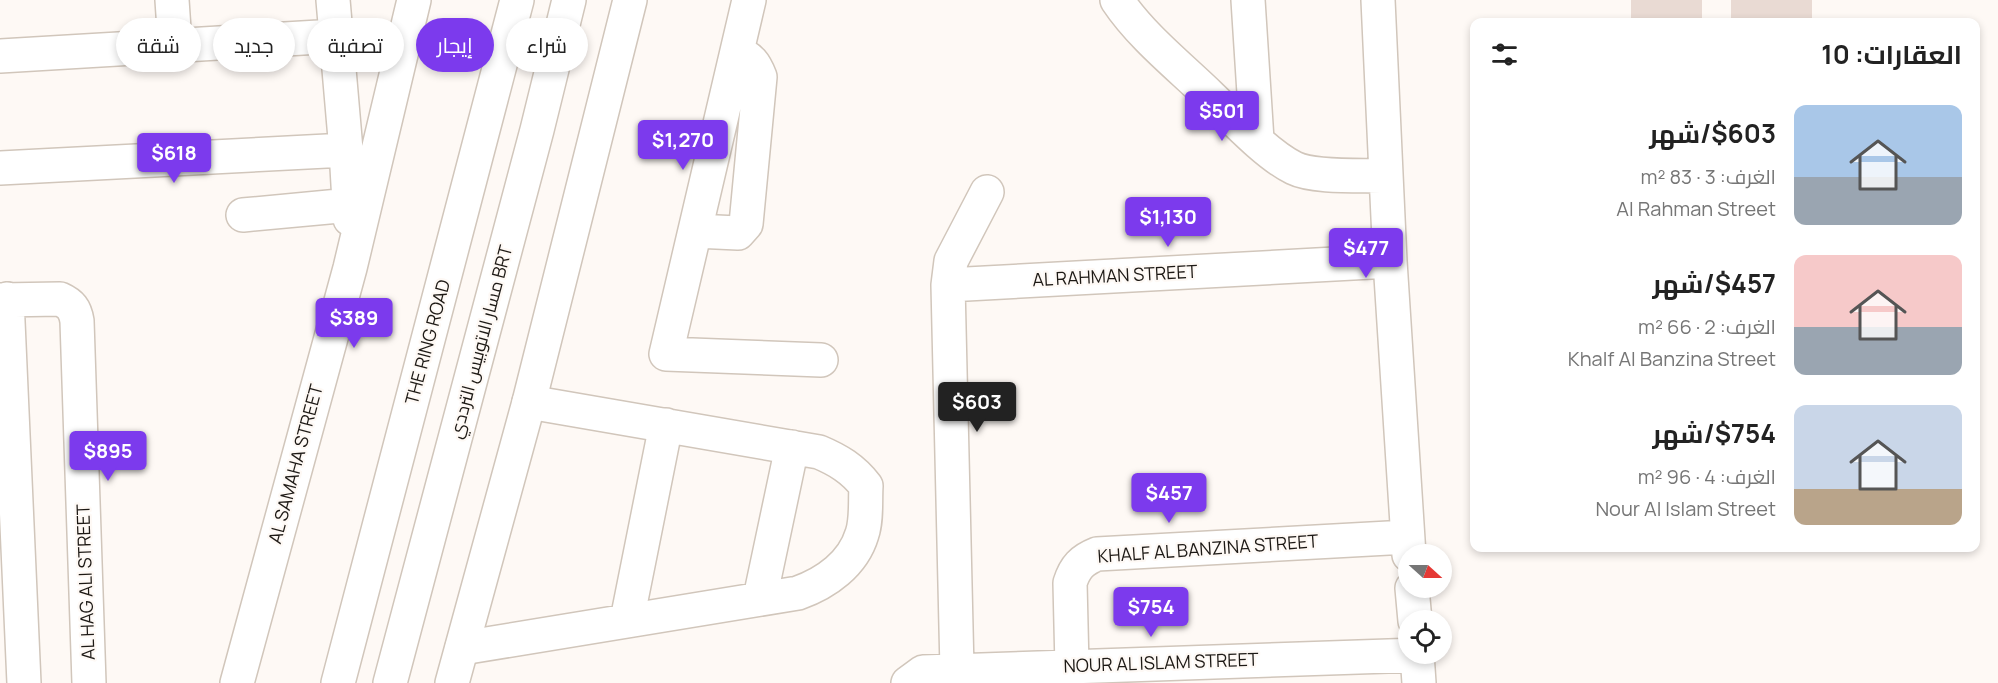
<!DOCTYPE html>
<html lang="ar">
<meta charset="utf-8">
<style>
body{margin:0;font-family:Manrope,Cairo,sans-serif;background:#f2f2f2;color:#222;direction:rtl;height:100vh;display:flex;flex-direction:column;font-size:22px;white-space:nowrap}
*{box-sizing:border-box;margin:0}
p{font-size:20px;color:#767676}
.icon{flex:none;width:33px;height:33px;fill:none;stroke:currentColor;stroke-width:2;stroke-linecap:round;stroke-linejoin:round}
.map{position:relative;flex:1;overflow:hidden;direction:ltr}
.side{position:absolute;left:1470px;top:18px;width:510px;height:534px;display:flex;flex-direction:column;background:#fff;border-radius:12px;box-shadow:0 3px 9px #0003;direction:rtl}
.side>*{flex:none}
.top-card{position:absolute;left:18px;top:18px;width:570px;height:54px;direction:rtl;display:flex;gap:12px}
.needle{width:39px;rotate:111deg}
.controls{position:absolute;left:1398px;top:544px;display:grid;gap:12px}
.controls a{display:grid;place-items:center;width:54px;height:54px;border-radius:50%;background:#fff;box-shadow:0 3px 9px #0003;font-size:30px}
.price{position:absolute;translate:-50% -51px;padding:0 14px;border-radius:6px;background:#7c3aed;color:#fff;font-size:20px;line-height:39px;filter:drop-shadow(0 2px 3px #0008)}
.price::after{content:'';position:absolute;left:50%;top:36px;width:18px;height:14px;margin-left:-9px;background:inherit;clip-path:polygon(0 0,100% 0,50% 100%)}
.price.on{background:#222;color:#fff}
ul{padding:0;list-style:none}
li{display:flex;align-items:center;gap:18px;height:150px;padding:0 18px}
li span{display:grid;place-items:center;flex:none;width:168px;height:120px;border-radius:12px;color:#555}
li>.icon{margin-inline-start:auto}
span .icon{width:72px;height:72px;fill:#fffc;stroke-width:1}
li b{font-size:26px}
h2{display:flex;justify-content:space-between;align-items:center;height:72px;padding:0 18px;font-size:26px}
.chip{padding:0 21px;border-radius:27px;background:#fff;box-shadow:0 3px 9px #0003;font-size:21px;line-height:54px}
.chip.on{background:#7c3aed;color:#fff}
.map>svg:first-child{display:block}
.building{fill:#e9dad3}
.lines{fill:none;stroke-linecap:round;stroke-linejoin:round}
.minor-casing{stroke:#d1c6bb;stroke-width:36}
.highway-casing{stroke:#d1c6bb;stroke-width:36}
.minor{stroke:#fff;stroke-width:33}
.highway{stroke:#fff;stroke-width:33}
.labels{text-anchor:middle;stroke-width:4.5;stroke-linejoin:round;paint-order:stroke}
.street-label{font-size:18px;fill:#1d1915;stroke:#fef9f5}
</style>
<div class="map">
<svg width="1998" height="683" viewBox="0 0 1998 683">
<rect width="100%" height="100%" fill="#fef9f5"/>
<path class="building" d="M1631,0H1702V22H1631Z
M1731,0H1812V22H1731Z"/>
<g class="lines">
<g class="minor-casing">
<path id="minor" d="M172,0L175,44
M333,0L346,150L350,219
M749,0L666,354L821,360
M1117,0C1141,36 1179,66 1210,96C1232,117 1267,155 1294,168C1314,178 1362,175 1385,176
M1248,0L1257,140
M1378,0L1390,261L1409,555
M0,56L336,36
M0,168L346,150
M243,215L350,205
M695,231L738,233L746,224L760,77C755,64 750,57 737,53
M948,285L1390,261
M7,299L24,683
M0,300L60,299C71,304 75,309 77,321L89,683
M1412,588L1415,621
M760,598L792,447
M627,620L666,425
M462,648L798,593C826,583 853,564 862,534C867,520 865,501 866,486C853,469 838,460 819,452L529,402
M1417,654L1419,683
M1072,667L1070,583C1075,567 1082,560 1097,554L1407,537
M957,670L948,285L951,261L987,192
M237,683L350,268L414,0
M390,683L537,130L569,0
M908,683L923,672L1418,655"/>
</g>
<g class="highway-casing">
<path id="highway" d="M338,683L517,0
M452,683L529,402L630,0"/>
</g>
<use href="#minor" class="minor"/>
<use href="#highway" class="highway"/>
</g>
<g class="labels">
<g class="street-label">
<text transform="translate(1115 276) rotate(-3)" y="6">AL RAHMAN STREET</text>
<text transform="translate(428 342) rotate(-75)" y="6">THE RING ROAD</text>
<text transform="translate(481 342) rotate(-75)" y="6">مسار الاتوبيس الترددي BRT</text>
<text transform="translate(296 464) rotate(-75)" y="6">AL SAMAHA STREET</text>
<text transform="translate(1208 549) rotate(-4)" y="6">KHALF AL BANZINA STREET</text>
<text transform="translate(86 582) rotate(-92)" y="6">AL HAG ALI STREET</text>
<text transform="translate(1161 663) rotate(-2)" y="6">NOUR AL ISLAM STREET</text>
</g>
</g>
</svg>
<div class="controls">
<a><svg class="needle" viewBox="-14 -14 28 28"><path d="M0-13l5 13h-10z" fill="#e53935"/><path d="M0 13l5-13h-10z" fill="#767676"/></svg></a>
<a><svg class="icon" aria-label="locate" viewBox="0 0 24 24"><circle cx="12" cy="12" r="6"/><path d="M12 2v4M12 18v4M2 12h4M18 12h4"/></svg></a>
</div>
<b class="price" style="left:1222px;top:142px">$501</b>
<b class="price" style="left:683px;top:171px">$1,270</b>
<b class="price" style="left:174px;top:184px">$618</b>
<b class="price" style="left:1168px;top:248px">$1,130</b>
<b class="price" style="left:1366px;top:279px">$477</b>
<b class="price" style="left:354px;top:349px">$389</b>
<b class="price on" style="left:977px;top:433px">$603</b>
<b class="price" style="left:108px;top:482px">$895</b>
<b class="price" style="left:1169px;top:524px">$457</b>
<b class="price" style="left:1151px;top:638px">$754</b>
<div class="top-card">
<a class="chip">شراء</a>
<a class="chip on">إيجار</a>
<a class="chip">تصفية</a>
<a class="chip">جديد</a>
<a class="chip">شقة</a>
</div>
<section class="side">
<h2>العقارات: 10<svg class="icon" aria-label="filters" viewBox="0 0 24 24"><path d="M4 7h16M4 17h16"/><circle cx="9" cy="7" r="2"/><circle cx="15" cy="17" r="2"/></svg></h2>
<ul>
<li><span style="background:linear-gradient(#a9c7e8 60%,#9aa5b1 0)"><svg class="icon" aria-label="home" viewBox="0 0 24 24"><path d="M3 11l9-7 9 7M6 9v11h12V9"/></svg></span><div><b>$603/شهر</b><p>الغرف: 3 · 83 m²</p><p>Al Rahman Street</p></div></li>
<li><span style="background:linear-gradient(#f6c9c9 60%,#9aa5b1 0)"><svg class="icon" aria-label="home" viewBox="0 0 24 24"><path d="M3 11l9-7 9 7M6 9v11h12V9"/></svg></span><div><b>$457/شهر</b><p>الغرف: 2 · 66 m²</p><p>Khalf Al Banzina Street</p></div></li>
<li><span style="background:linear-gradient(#c9d6e8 70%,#b9a48a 0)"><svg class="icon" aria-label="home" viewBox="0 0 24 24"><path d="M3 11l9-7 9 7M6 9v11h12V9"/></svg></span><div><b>$754/شهر</b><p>الغرف: 4 · 96 m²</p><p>Nour Al Islam Street</p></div></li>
</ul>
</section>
</div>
